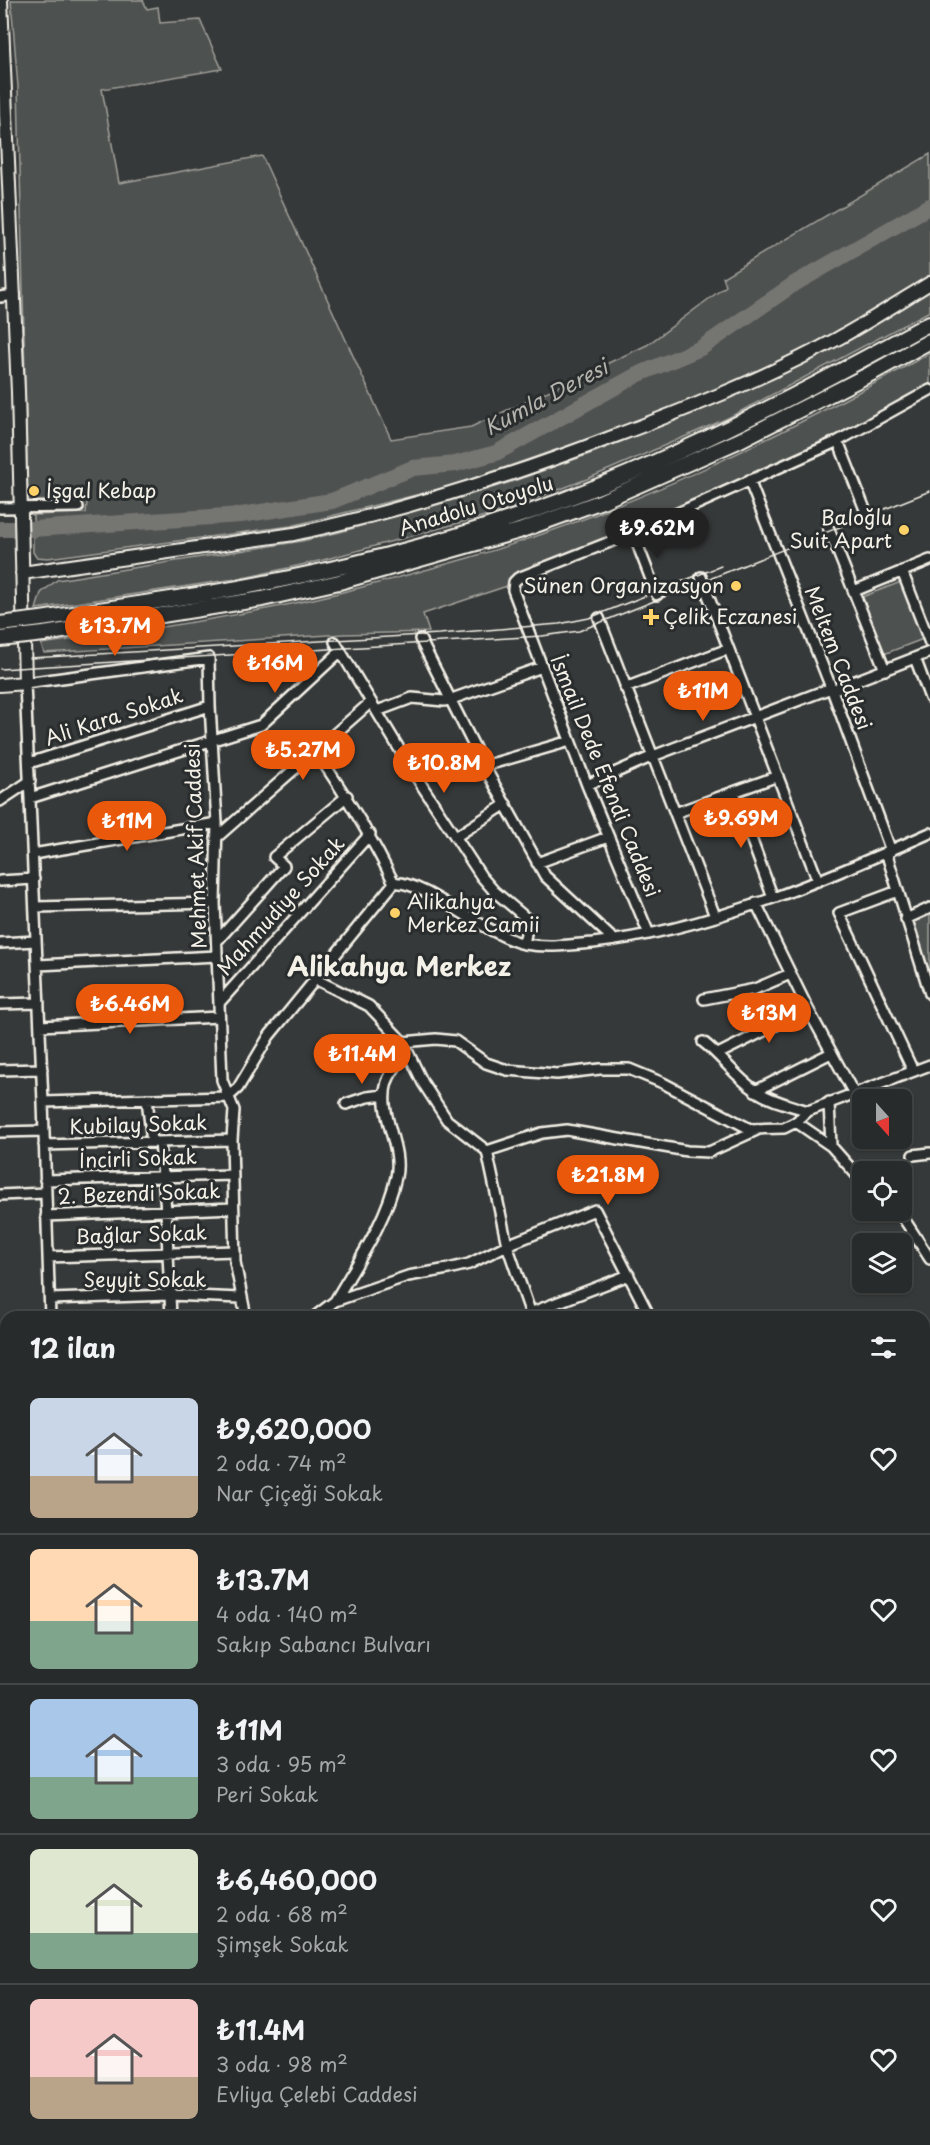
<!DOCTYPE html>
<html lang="tr">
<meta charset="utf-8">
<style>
body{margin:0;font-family:"Playpen Sans",sans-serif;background:#343737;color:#f1f3f6;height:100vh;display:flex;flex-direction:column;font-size:22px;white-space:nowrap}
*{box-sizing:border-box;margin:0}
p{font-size:20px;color:#a5a7a9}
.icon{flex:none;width:33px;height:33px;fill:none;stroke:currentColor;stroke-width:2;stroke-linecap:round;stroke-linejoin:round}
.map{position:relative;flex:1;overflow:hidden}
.side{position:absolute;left:0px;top:1311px;width:930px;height:834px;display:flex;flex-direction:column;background:#282b2b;border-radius:18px 18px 0 0;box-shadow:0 2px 4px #0004,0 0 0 2px #444747}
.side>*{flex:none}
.needle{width:39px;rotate:159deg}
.buttons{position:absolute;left:852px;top:1089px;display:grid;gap:12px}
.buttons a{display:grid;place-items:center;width:60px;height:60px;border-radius:9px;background:#282b2b;box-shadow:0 2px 4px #0004,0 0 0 2px #444747;font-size:30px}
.price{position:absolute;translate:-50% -51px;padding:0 14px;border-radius:21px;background:#ea580c;color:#fff;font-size:20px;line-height:39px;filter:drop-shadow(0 2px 3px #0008)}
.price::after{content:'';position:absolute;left:50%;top:36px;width:18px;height:14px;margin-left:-9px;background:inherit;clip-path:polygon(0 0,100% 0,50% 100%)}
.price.on{background:#222;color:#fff}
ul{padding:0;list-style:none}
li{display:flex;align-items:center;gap:18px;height:150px;padding:0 30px}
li+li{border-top:2px solid #444747}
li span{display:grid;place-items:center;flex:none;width:168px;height:120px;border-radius:9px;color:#555}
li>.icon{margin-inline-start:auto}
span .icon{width:72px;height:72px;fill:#fffc;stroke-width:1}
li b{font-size:26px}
h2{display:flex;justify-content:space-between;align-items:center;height:72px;padding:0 30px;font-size:26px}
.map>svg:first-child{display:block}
.green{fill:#4e514f;stroke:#a1a19c;stroke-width:1.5}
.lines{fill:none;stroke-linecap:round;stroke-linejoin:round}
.river{stroke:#757572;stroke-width:16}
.minor-casing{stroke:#f4f1e8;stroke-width:14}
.major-casing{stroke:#f4f1e8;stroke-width:16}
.highway-casing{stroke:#f4f1e8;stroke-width:18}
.minor{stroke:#2a2d2e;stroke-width:9}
.major{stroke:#2a2d2e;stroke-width:12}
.highway{stroke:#2a2d2e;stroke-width:14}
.tram{stroke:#f4f1e8;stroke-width:1.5}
.highway-bridge-casing{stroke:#f4f1e8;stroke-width:18;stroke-linecap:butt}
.highway-bridge{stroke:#2a2d2e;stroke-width:14}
.poi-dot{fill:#ffd166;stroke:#2a2d2e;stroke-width:2}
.labels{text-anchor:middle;stroke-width:6;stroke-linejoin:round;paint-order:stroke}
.poi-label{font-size:20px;fill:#f4f1e8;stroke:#2a2d2e;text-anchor:start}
.street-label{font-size:20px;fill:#f4f1e8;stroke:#2a2d2e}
.water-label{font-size:21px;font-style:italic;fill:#b4b3ad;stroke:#2a2d2e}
.district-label{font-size:26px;font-weight:bold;fill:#f4f1e8;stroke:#2a2d2e}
</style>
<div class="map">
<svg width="930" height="2145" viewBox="0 0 930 2145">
<rect width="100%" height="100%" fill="#363939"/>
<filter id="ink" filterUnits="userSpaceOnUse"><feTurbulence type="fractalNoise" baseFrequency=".0167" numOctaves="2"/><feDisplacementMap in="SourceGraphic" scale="12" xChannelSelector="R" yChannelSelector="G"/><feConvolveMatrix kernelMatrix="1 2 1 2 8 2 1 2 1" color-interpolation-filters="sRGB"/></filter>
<g filter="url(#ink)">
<path class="green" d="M11,0H143L147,9L158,7L160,23L200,20L222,69L102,89L119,183L262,156L391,439L471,427L647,345L726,286L723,277L930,154V275L860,319L796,353L701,396L582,441L448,487L291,526L48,558L36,557L33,552V515L86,513L87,501L28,502L18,87Z
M930,290V311L728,418L587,479L500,512L323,560L248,577L36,609L41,593L57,580L302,541L340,532L511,482L595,452L715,404L845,342Z
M930,353V384L837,436L632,530L515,574L507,586L423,614L429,632L344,634L44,653L41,644C116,634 191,624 266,609C334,596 401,577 468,558C629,511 783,435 930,353Z
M901,582L923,639L884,654L862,597Z
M930,912V974L912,920Z"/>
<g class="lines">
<path class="river" d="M0,529H33L241,515L332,501L413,468L455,464L496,453L637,375L701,348L794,284L930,206"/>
<g class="minor-casing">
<path id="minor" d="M0,297L15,295
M838,441L866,512
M749,480L832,690L891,851
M0,508L78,507
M828,527L885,670
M633,533L657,595
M902,571L930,643
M701,577L818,881
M854,591L930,560
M599,618L715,916
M420,639L484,766L545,876L614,940
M335,642L415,775L481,876L494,891L526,918L527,928L524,944
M915,658L930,698
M625,688L728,649
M832,690L930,652
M377,711L412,698L444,701L449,700L542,667
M316,752C346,795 371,836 394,883
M29,763L210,706
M484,766L570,741
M587,785L653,756L831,688
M734,792L773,898
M30,798L261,725L341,651
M0,801L30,781
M675,813L778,776
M457,836L506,804
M216,838L371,702
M886,852L930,994
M33,854L217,823
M537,863L608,837
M0,881L34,879
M898,891L839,913L913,1071
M756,903L808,1009L853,1092
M35,907L215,903
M906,919L930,908
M649,934L587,785L513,590L514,582L518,578L633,533L838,441L930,390
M217,941L284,866L274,857L347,796
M0,943L36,941
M38,965L217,956
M317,980L369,1006L403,1042L423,1083L447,1120L487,1151L507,1245L532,1317
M704,999L755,989L790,974
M219,1003L370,834
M0,1004L39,1003
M40,1026L219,1017
M403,1042L436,1039L455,1041L486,1063L507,1070L557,1074L600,1069H629L663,1083L750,1129L784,1128L796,1122L808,1111L930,1065
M703,1042C722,1056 735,1077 755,1090C770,1101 791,1105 808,1111
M718,1054L808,1009
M0,1070L42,1069
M755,1091L831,1053
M147,1099L152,1142
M43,1102L228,1097L238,1088L269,1036L394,883C422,879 488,937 525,944C547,948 570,945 593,943C709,930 824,880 930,833
M829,1102L831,1146
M346,1104L367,1097L384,1095
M796,1122L831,1146L862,1181
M0,1132L44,1131
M160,1142L166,1211L171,1317
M44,1145L232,1140
M487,1151L542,1133L567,1130L687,1151L709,1152L757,1130
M913,1155L930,1153
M45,1180L233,1175
M0,1195L45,1193
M894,1210L904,1219L930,1259
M46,1216L233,1208
M48,1257L235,1251
M50,1299L169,1295L241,1298
M335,1301C358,1261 386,1222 396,1177C403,1145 377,1114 387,1082C391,1071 401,1060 407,1051
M530,1313L629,1275
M50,1317L43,1102L25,683L209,658L210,706L217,823L215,903L222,1080L234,1110L232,1140L235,1262L246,1317
M314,1317L335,1301L408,1276L448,1269L469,1264L507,1245L595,1210L650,1317
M0,1497H6
M0,1593H6
M0,1731L6,1730
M924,1852L930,1855
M0,1891L6,1893
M924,2030L930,2028
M924,2039L930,2060
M924,2111L930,2109
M0,2138L3,2145
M58,2139L59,2145
M279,2139V2145
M412,2139L417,2145
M522,2139L524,2145
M666,2139L668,2145
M770,2139L771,2145
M832,2145L847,2139"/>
</g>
<g class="major-casing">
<path id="major" d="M22,573L294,534C401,511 505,478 607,439C685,410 763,379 837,339C868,322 899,302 930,283
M0,685L25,683L18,392L1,0"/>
</g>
<g class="highway-casing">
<path id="highway" d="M41,619C97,610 154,602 210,593C329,573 450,542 563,500C690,452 811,388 930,323
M44,634L262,599L339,582L519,531L602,501L738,441L870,374L930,341"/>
</g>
<use href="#minor" class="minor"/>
<use href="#major" class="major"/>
<use href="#highway" class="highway"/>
<path class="tram" d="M30,658L439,634L559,624L589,618L721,566
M0,669L542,636L579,631L930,491"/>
<g class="highway-bridge-casing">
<path id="highway-bridge" d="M0,624L41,619
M0,639L44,634"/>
</g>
<use href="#highway-bridge" class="highway-bridge"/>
</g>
</g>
<g class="poi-dot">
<circle cx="34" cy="491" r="6"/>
<circle cx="904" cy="530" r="6"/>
<circle cx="736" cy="586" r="6"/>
<path d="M648 608h6v6h6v6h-6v6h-6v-6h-6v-6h6z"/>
<circle cx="395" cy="913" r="6"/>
</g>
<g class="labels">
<g class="poi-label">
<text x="46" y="498">İşgal Kebap</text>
<text x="892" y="525" text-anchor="end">Baloğlu<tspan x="892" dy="23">Suit Apart</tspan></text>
<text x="724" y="593" text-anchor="end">Sünen Organizasyon</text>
<text x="663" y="624">Çelik Eczanesi</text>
<text x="407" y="909">Alikahya<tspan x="407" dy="23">Merkez Camii</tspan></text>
</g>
<g class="street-label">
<text transform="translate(476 506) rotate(-17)" y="7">Anadolu Otoyolu</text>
<text transform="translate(838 658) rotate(69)" y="7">Meltem Caddesi</text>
<text transform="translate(114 717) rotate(-18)" y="7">Ali Kara Sokak</text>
<text transform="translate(605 776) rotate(68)" y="7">İsmail Dede Efendi Caddesi</text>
<text transform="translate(196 846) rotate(-92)" y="7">Mehmet Akif Caddesi</text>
<text transform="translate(281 906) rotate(-48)" y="7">Mahmudiye Sokak</text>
<text transform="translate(138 1125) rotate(-2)" y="7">Kubilay Sokak</text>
<text transform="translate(138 1159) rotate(-2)" y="7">İncirli Sokak</text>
<text transform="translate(139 1194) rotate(-2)" y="7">2. Bezendi Sokak</text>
<text transform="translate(141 1235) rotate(-2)" y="7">Bağlar Sokak</text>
<text x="145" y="1287">Seyyit Sokak</text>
</g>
<g class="water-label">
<text transform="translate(546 398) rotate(-28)" y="7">Kumla Deresi</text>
</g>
<g class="district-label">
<text x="399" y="976">Alikahya Merkez</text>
</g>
</g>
</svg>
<div class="buttons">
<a><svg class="needle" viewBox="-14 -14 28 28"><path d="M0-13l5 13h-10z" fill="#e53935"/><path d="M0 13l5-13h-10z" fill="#a5a7a9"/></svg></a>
<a><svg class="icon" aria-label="locate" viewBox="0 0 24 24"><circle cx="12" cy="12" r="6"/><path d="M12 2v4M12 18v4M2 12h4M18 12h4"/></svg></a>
<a><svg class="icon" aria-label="layers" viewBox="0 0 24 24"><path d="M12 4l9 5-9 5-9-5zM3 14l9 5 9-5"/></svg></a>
</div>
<b class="price on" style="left:657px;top:559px">₺9.62M</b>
<b class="price" style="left:115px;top:657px">₺13.7M</b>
<b class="price" style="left:275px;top:694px">₺16M</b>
<b class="price" style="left:703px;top:722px">₺11M</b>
<b class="price" style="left:303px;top:781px">₺5.27M</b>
<b class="price" style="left:444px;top:794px">₺10.8M</b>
<b class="price" style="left:741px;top:849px">₺9.69M</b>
<b class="price" style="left:127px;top:852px">₺11M</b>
<b class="price" style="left:130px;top:1035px">₺6.46M</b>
<b class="price" style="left:769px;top:1044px">₺13M</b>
<b class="price" style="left:362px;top:1085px">₺11.4M</b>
<b class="price" style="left:608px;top:1206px">₺21.8M</b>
<section class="side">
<h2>12 ilan<svg class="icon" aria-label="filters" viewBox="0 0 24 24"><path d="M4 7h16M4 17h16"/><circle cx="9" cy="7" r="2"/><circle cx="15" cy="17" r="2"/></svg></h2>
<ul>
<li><span style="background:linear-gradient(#c9d6e8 65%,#b9a48a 0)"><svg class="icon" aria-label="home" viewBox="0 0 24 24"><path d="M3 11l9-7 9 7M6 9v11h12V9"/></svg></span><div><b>₺9,620,000</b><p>2 oda · 74 m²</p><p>Nar Çiçeği Sokak</p></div><svg class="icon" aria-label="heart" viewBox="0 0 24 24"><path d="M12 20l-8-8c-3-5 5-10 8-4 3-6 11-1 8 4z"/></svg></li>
<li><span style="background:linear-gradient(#ffd9b3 60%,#7fa58c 0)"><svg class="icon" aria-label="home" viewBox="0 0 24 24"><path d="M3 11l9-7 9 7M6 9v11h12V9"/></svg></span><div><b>₺13.7M</b><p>4 oda · 140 m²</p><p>Sakıp Sabancı Bulvarı</p></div><svg class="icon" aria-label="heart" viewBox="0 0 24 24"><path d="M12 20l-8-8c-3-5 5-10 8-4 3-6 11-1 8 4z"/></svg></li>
<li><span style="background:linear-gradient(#a9c7e8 65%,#7fa58c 0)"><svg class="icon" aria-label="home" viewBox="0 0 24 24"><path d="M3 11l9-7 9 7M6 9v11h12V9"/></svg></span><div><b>₺11M</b><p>3 oda · 95 m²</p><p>Peri Sokak</p></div><svg class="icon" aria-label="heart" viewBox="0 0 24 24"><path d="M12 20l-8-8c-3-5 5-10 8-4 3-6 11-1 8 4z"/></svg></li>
<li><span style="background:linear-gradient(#dfe7d0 70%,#7fa58c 0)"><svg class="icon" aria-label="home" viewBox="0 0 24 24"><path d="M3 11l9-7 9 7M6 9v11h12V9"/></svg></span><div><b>₺6,460,000</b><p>2 oda · 68 m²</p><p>Şimşek Sokak</p></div><svg class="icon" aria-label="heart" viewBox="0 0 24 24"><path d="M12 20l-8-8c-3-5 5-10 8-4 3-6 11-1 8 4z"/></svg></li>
<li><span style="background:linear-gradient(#f6c9c9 65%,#b9a48a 0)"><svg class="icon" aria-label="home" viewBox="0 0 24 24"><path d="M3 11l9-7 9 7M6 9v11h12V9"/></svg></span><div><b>₺11.4M</b><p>3 oda · 98 m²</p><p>Evliya Çelebi Caddesi</p></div><svg class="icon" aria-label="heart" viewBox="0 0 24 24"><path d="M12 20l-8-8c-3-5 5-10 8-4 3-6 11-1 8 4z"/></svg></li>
</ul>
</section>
</div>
